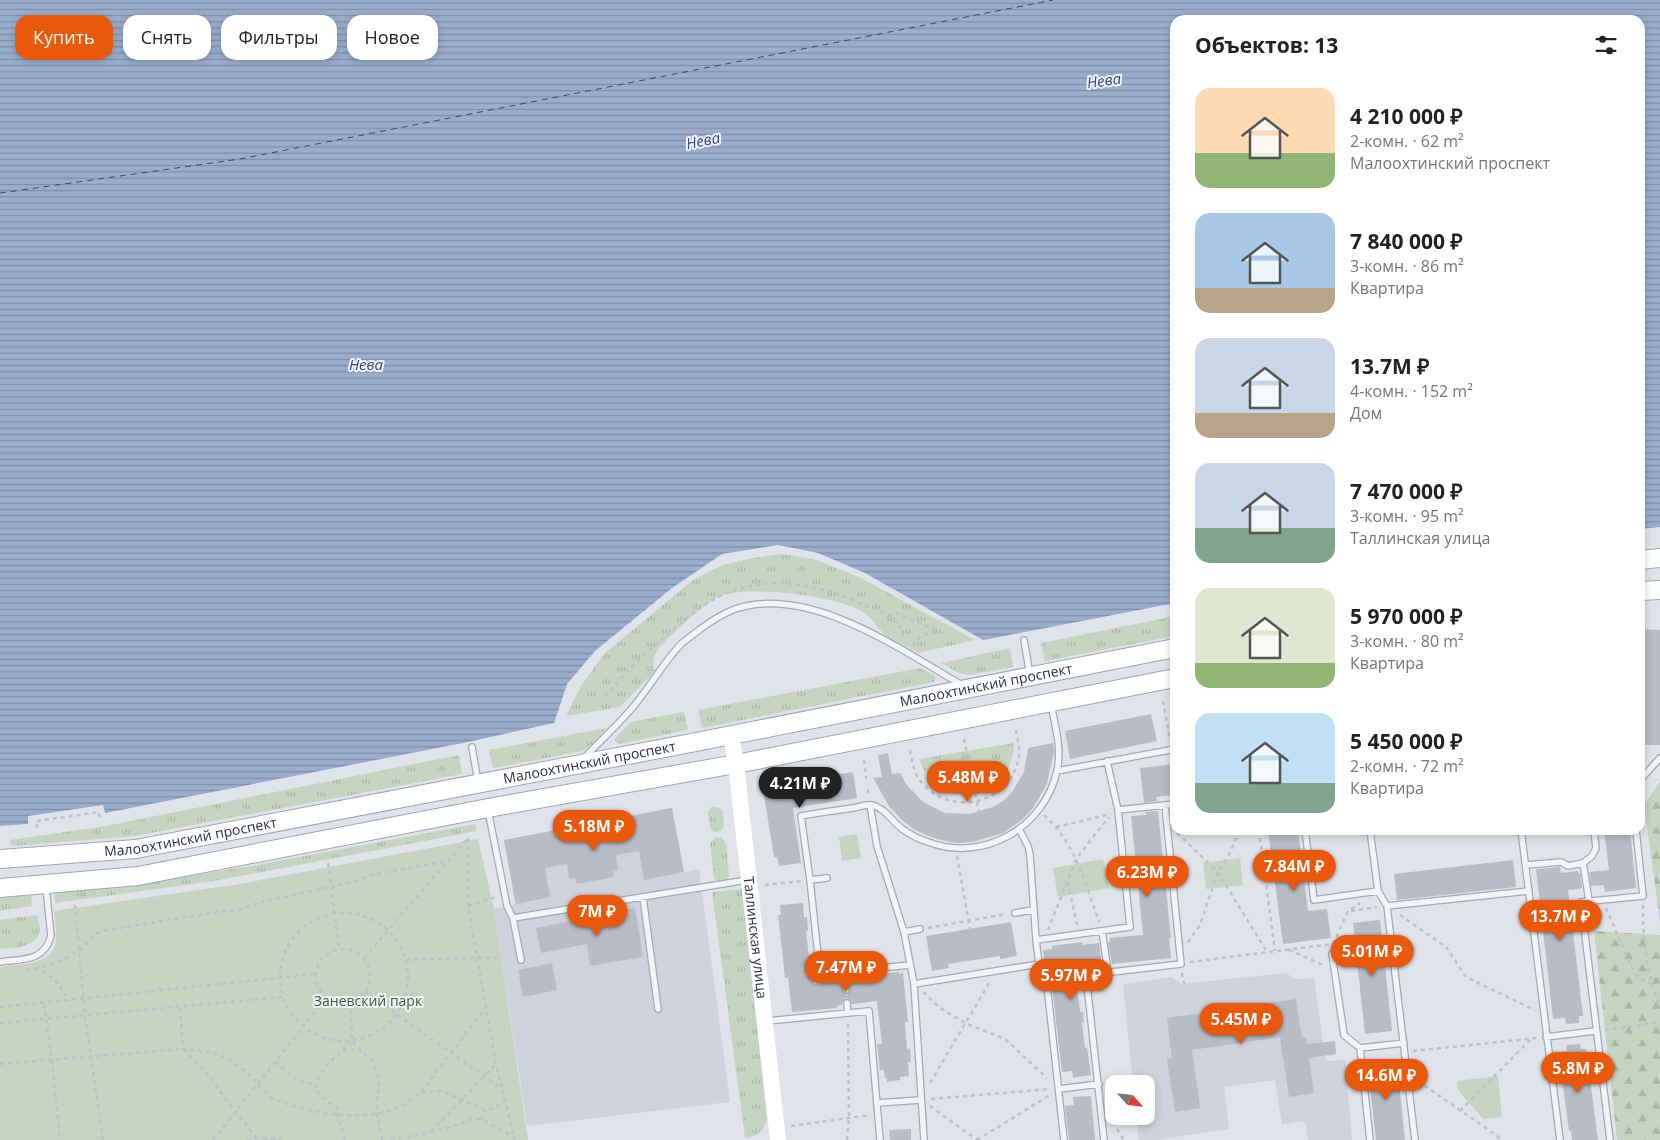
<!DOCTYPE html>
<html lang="ru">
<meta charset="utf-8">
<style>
body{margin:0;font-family:"Open Sans",sans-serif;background:#f2f2f2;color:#222;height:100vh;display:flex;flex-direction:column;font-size:19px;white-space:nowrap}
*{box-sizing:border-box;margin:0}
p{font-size:16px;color:#767676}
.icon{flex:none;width:28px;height:28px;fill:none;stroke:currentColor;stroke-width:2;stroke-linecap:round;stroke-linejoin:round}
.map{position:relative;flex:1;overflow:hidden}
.details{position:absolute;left:1170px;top:15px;width:475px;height:820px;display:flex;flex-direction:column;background:#fff;border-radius:15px;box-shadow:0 2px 8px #0003}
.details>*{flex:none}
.banner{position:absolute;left:15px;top:15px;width:475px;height:45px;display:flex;gap:10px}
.needle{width:32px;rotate:117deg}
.tools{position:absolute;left:1105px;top:1075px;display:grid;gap:10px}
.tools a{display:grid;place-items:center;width:50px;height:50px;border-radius:10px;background:#fff;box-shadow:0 2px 8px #0003;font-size:25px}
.price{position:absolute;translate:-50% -42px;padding:0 11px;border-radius:18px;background:#ea580c;color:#fff;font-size:16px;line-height:32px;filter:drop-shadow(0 1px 2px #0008)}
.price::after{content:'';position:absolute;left:50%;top:30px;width:15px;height:11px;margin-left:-8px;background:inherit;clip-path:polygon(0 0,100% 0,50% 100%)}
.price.active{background:#222;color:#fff}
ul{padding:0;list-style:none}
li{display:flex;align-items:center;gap:15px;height:125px;padding:0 25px}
li span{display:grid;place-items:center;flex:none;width:140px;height:100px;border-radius:15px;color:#555}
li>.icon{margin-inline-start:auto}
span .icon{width:60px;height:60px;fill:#fffc;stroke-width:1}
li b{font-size:21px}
h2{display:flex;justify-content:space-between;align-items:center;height:60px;padding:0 25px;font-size:21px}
.chip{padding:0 18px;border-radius:15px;background:#fff;box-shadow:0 2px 8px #0003;font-size:18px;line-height:45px}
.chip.active{background:#ea580c;color:#fff}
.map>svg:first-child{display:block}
.built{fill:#ced2dc}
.grass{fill:url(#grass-tufts)}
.forest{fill:url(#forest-firs)}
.park{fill:#c4d4c0}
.water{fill:url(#water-rules)}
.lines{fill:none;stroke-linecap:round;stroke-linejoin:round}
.ferry{stroke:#2f4a79;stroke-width:1;stroke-dasharray:6 5;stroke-linecap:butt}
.building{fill:#b7bcc7}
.lane-casing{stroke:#a5a9b4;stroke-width:8}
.primary-casing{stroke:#9ea6b6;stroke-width:20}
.path{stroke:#bec1c9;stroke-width:2.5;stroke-dasharray:4 4;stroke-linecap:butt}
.lane{stroke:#f3f4f8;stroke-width:5.5}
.secondary{stroke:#fff;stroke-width:16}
.primary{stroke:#fff;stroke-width:18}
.labels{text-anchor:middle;stroke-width:4;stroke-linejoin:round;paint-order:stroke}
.street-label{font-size:14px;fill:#272f42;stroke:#f0f2f7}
.park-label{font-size:14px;fill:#385f34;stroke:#f0f2f7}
.water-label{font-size:15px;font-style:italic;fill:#2f4a79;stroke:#f0f2f7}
</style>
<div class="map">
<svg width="1660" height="1140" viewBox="0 0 1660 1140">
<defs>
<pattern id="grass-tufts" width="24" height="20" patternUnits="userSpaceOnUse" patternTransform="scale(1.25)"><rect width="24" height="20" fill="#c4d4c0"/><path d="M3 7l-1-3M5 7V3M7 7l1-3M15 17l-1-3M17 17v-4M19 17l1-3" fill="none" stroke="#a8b6a6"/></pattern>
<pattern id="forest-firs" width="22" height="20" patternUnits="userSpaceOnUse" patternTransform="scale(1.25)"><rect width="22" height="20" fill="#c4d4c0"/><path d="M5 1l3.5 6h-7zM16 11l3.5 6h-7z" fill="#a8b6a6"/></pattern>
<pattern id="water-rules" width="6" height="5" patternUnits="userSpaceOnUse" patternTransform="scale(1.25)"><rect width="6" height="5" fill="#99adcc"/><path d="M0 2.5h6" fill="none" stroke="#7d8da7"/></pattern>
</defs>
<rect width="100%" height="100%" fill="#e0e3ea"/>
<path class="built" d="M672,808L684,872L699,869L730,1102L527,1126L494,909L515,904L504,840Z
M1286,973L1295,979L1314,978L1325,1056L1328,1061L1345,1060L1352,1140H1308L1306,1123L1301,1121L1282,1125L1275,1080L1224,1087L1229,1129L1155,1140H1139L1136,1116H1146V1084H1133L1123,984L1172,977L1181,984Z"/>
<path class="grass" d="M781,554L814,559L861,578L975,640L918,653C909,647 891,640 884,634C877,627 872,618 863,612C837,596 750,585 721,596C709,600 686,621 676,631C665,641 648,655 655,671L620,707L566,716L581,686L605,653L693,580L723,565L753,558Z
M1175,616V636L1045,661L1041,643Z
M1010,648L1013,667L969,675L959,673L941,663Z
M920,668L934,675L936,677L934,682L702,728L698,710Z
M684,712L688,730L619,744L615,741V738L631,722Z
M607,728L593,743L583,751L493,768L489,750Z
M1014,743C1013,802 940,816 919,759Z
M459,755L462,774L135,836L11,846L10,840L106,826Z
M711,807H717L723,811L724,826L721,831L714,832L710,828L708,812Z
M475,824L477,831L214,881L55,903V892L139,884L257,865Z
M721,837L726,843L729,876L726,880L718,881L714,878L710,843L715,838Z
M742,889L767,1119C764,1132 757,1136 745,1138L712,892Z
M31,894L32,906L0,911V895Z
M37,915C38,919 40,926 40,930C37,947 13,950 0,948V920Z"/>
<path class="forest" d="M1660,782V922L1644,805Z
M1594,931L1660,935V1140H1617Z"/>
<path class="park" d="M857,834L861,858L842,861L839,837Z
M478,839L494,909L528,1140H0V967C19,964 54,966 56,940C57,931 55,921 54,911L240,884Z
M1240,858L1243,885L1206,889L1203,863Z
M1103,859L1109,888L1058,897L1053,868Z
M1498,1076L1502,1117L1483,1119L1458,1090L1457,1081Z"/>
<path class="water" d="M0,0H1660V527L1640,529V20H1175V603L983,640L865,573L818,553L778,545L722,554L672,588L595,651L567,684L554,723L463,743L105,813L103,805L28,816V824L0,826Z"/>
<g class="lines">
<path class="ferry" d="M0,193L240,159L1053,0"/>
</g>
<path class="building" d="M1640,629L1660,630V745H1640L1641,649L1640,648Z
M1151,714L1157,741L1070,759L1065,731Z
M1053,743L1054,751L1047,784L1033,808L1023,819L1003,833L972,842L956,843L941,840L926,835L912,828L900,818L889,806L873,778L882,777L878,755L888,753L892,774L900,773L906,784L923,802L945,813L969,814L993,807L1003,801L1012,792L1024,772L1028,748Z
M1175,764V795L1156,797L1157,801L1144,803L1140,768Z
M853,772L857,798L793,808L801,863L779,866L777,857H774L763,789L766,788L765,786Z
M672,808L684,872L644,880L639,851L616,855L618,870L613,871L614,877L577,884L575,878L569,879L567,864L545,868L550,897L516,904L504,840Z
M1158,811L1171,938H1169L1171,958L1112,964L1108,942H1110V938L1143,935L1131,816L1146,815L1145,812Z
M1268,830H1298L1308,911L1327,909L1331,938L1283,944Z
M1604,830H1630L1636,888L1605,892L1604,885L1591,886L1589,872L1609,870Z
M1513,860L1516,887L1397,900L1394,874Z
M1560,867L1561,873L1578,871V873H1580L1582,887L1580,888V889L1568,890L1583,1016H1579V1023L1566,1024L1565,1018L1553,1019L1536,869Z
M803,903L804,917H807L808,931H806L809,958H811L814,984L840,981L842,992L847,995L850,991V980H854L853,977L899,972V974L903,973L908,1022H905L907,1049L910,1048L911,1062H908L909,1076L900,1077V1080L887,1082V1078H885L884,1070H880L877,1044H882L877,1001L852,1004L850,1000L846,998L843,1001L842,1005L837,1006V1008L792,1012L788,977L785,978L778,915H781L780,905Z
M635,908L643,957L590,966L587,944L541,953L536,928L582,919V917Z
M1380,920L1392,1031L1365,1034L1353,923Z
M1011,922L1017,956L1000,959V956L948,964L949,968L932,971L926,936Z
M1082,942V945L1099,943L1102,966L1077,969L1080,988H1077L1080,1012H1083L1084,1023H1082L1085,1048L1087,1047L1091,1075L1073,1078L1072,1071L1062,1072L1050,968L1047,969L1045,964L1043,950L1052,949V946Z
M552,963L557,990L523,997L518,970Z
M1296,999L1302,1038L1306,1037L1307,1044L1335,1041L1336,1054L1309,1058L1314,1093L1289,1097L1280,1037L1192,1050L1200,1108L1175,1112L1167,1059L1172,1058L1167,1018Z
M1580,1044L1581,1049H1586L1598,1140H1572L1571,1131H1569L1560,1063L1562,1062L1561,1052L1567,1051L1566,1045Z
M1388,1059V1065L1397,1064L1405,1140H1376L1367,1062Z
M1091,1096L1095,1140H1069L1065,1106L1074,1105L1073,1097Z
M911,1129V1140H890L889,1130Z"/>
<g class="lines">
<g class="lane-casing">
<path id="lane" d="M1024,640L1030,675
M472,747L478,782
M583,759C599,742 618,725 633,707C650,687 663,663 681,644C687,639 694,634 699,630C711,621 722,614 735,609C809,584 901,650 962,685
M1057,771L1175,749
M1640,780L1660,758
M870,805L877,846L904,932L914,984L924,1140
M488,810L507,906L513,918L747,880
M1118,810L1175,804
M1019,829L1028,846L1030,855L1036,940L1039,964L1046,976L1064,1140
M1305,830L1314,900L1378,891
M1370,830L1378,891L1387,906L1529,891
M1521,830L1560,1140
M1583,863L1589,901
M1526,865L1561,862L1568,866L1583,863L1592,856L1596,848L1594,830
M810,880L827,878
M643,897L658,1009
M1387,906L1415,1140
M1015,913L1033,910
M513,918L521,960
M1102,931L1108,972
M904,932L920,929
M1036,940L1130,927L1118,810L1107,761
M1332,954L1344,1035L1360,1048
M0,962C22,959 44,962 51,936L46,887
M910,965L820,974L810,880L801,816C818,813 836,810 853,808C859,807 866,804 872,805C885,808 891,820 901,828C909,834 918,839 928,842C983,863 1044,828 1057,771C1062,748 1055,726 1051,704
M844,972L846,990
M914,984L1039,964
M847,1003L848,1013
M767,1021L869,1011L880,1140
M1546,1037L1595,1031
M1059,1089L1099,1084
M877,1103L921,1100
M1104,1140L1086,975L1181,964L1165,805
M1370,1140L1360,1048L1404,1043
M1610,1140L1581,902L1643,896L1636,830"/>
</g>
<g class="primary-casing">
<g id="primary">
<path d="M1640,560L1660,558"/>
<path d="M1640,591L1660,590"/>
<path id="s2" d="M0,859L136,849L696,742L1175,648"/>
<path d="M0,888L138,876L488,808L736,764L1175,678"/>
</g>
</g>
<path class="path" d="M888,616L895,613L946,634
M913,646L920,637L935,630
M605,697C623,674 644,654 667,635C681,623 696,610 712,600C761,574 811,581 859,603C879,612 900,614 903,639
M1163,701L1170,740
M964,739L979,812
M910,750C912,760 913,770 919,779C947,819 1012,805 1019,756C1020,747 1017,738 1016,730
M864,760L866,779
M868,789L869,796
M1044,815C1075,842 1086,885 1099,922
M1056,827L1111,814
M37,828L36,821L99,812L100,819
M1259,830L1275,951
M1177,833L1218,872L1267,952
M468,838V906L496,1064L515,1140
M957,856L970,929
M328,863L339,949
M1068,882L1077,925
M765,885L801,881
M75,905L85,1016L103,1140
M1643,905C1643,939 1646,973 1660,1005
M468,906L496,897
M1606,908L1633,970L1639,978L1651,984
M1351,911L1377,907
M280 977a64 64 0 1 1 128 0a64 64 0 1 1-128 0Z
M1400,915L1446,947L1466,977L1535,1010
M928,928L1006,914
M1048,930L1076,859L1109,817
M1188,942L1200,925L1218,872L1228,857L1240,830
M316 976a27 27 0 1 1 54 0a27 27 0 1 1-54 0Z
M1289,950L1325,966
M364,958L467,839
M406,960L502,957
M1190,962L1333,944L1348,911L1360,903
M34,969C54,975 59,984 69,1001
M27,970C44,968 63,961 78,951C88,944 89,937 102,931L217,912L232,911L265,901L353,882L370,875L448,861
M1182,973L1184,984
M365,992L501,1088
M923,992L940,1008L965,1023L1005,1039L1047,1078
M351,1003L352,1042L372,1061L377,1071L379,1081L377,1103V1113L382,1140
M44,1004L52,1061L60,1140
M0,1007L315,974
M180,1008L183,1049C217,1052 227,1054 252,1078C258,1084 264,1092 271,1097C283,1105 323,1114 338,1115C352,1116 382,1115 395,1109C404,1105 413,1098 421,1092L486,1007
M0,1023L282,997
M1605,1030L1660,1022
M343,1051L352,1049L362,1051
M1413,1051L1537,1038
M276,1061C288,1074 297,1085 316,1083
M0,1064L183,1049L203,1069L256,1138
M1418,1081L1503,1140
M930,1083L991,980
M421,1092L442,1091L486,1110L495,1108L505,1101
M931,1099L1050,1089
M930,1106L977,1140
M1460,1111L1531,1039
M481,1120L486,1110
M1113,1122L1124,1140
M791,1126L870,1115
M431,1132L496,1064
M213,1140L326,998
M247,1140L256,1138L283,1140
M345,1140L337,1115V1107C330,1104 319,1097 316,1089C312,1075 341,1051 351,1043
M391,1140L430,1133L474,1119L481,1120L489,1123L514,1137
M847,1140L849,1118L848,1022
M977,1140L1050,1095"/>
<use href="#lane" class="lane"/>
<path class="secondary" id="s1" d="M731,735L736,764L778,1140"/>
<use href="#primary" class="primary"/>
</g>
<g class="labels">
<g class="street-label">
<text dy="5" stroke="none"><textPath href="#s2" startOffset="1002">Малоохтинский проспект</textPath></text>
<text dy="5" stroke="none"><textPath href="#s2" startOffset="598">Малоохтинский проспект</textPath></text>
<text dy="5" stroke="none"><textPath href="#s2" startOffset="192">Малоохтинский проспект</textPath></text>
<text dy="5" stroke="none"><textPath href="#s1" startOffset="204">Таллинская улица</textPath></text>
</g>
<g class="park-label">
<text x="368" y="1006">Заневский парк</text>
</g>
<g class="water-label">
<text transform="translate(1104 81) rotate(-8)" y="5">Нева</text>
<text transform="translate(703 141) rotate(-11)" y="5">Нева</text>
<text x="366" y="370">Нева</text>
</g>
</g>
</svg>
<div class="tools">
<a><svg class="needle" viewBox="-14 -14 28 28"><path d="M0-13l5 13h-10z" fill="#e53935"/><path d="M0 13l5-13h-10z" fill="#767676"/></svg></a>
</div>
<b class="price" style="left:968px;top:803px">5.48M ₽</b>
<b class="price active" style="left:800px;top:809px">4.21M ₽</b>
<b class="price" style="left:594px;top:852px">5.18M ₽</b>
<b class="price" style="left:1294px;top:892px">7.84M ₽</b>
<b class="price" style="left:1147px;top:898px">6.23M ₽</b>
<b class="price" style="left:597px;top:937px">7M ₽</b>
<b class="price" style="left:1560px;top:942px">13.7M ₽</b>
<b class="price" style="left:1372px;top:977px">5.01M ₽</b>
<b class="price" style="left:846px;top:993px">7.47M ₽</b>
<b class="price" style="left:1071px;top:1001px">5.97M ₽</b>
<b class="price" style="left:1241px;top:1045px">5.45M ₽</b>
<b class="price" style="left:1578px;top:1094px">5.8M ₽</b>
<b class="price" style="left:1386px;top:1101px">14.6M ₽</b>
<div class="banner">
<a class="chip active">Купить</a>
<a class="chip">Снять</a>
<a class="chip">Фильтры</a>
<a class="chip">Новое</a>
</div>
<section class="details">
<h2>Объектов: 13<svg class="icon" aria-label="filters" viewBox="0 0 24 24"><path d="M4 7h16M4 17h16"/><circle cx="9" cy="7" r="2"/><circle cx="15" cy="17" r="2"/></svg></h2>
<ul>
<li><span style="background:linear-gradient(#ffd9b3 65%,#8fb573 0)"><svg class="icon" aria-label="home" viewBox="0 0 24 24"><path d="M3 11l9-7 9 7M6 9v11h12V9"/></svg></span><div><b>4 210 000 ₽</b><p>2-комн. · 62 m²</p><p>Малоохтинский проспект</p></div></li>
<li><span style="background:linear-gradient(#a9c7e8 75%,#b9a48a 0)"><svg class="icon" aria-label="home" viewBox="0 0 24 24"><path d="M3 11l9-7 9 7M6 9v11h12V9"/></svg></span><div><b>7 840 000 ₽</b><p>3-комн. · 86 m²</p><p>Квартира</p></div></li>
<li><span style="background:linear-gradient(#c9d6e8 75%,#b9a48a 0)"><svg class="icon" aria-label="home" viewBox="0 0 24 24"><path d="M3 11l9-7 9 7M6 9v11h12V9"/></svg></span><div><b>13.7M ₽</b><p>4-комн. · 152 m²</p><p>Дом</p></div></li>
<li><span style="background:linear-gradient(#c9d6e8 65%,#7fa58c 0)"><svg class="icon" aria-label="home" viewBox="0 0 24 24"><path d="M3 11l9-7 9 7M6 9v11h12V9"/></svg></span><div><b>7 470 000 ₽</b><p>3-комн. · 95 m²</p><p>Таллинская улица</p></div></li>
<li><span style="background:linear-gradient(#dfe7d0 75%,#8fb573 0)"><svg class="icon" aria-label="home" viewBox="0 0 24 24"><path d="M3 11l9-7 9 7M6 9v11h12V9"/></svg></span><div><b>5 970 000 ₽</b><p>3-комн. · 80 m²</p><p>Квартира</p></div></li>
<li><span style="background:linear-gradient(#bfe0f5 70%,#7fa58c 0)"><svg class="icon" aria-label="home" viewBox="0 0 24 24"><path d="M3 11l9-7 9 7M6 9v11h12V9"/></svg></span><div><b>5 450 000 ₽</b><p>2-комн. · 72 m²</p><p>Квартира</p></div></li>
</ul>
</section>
</div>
